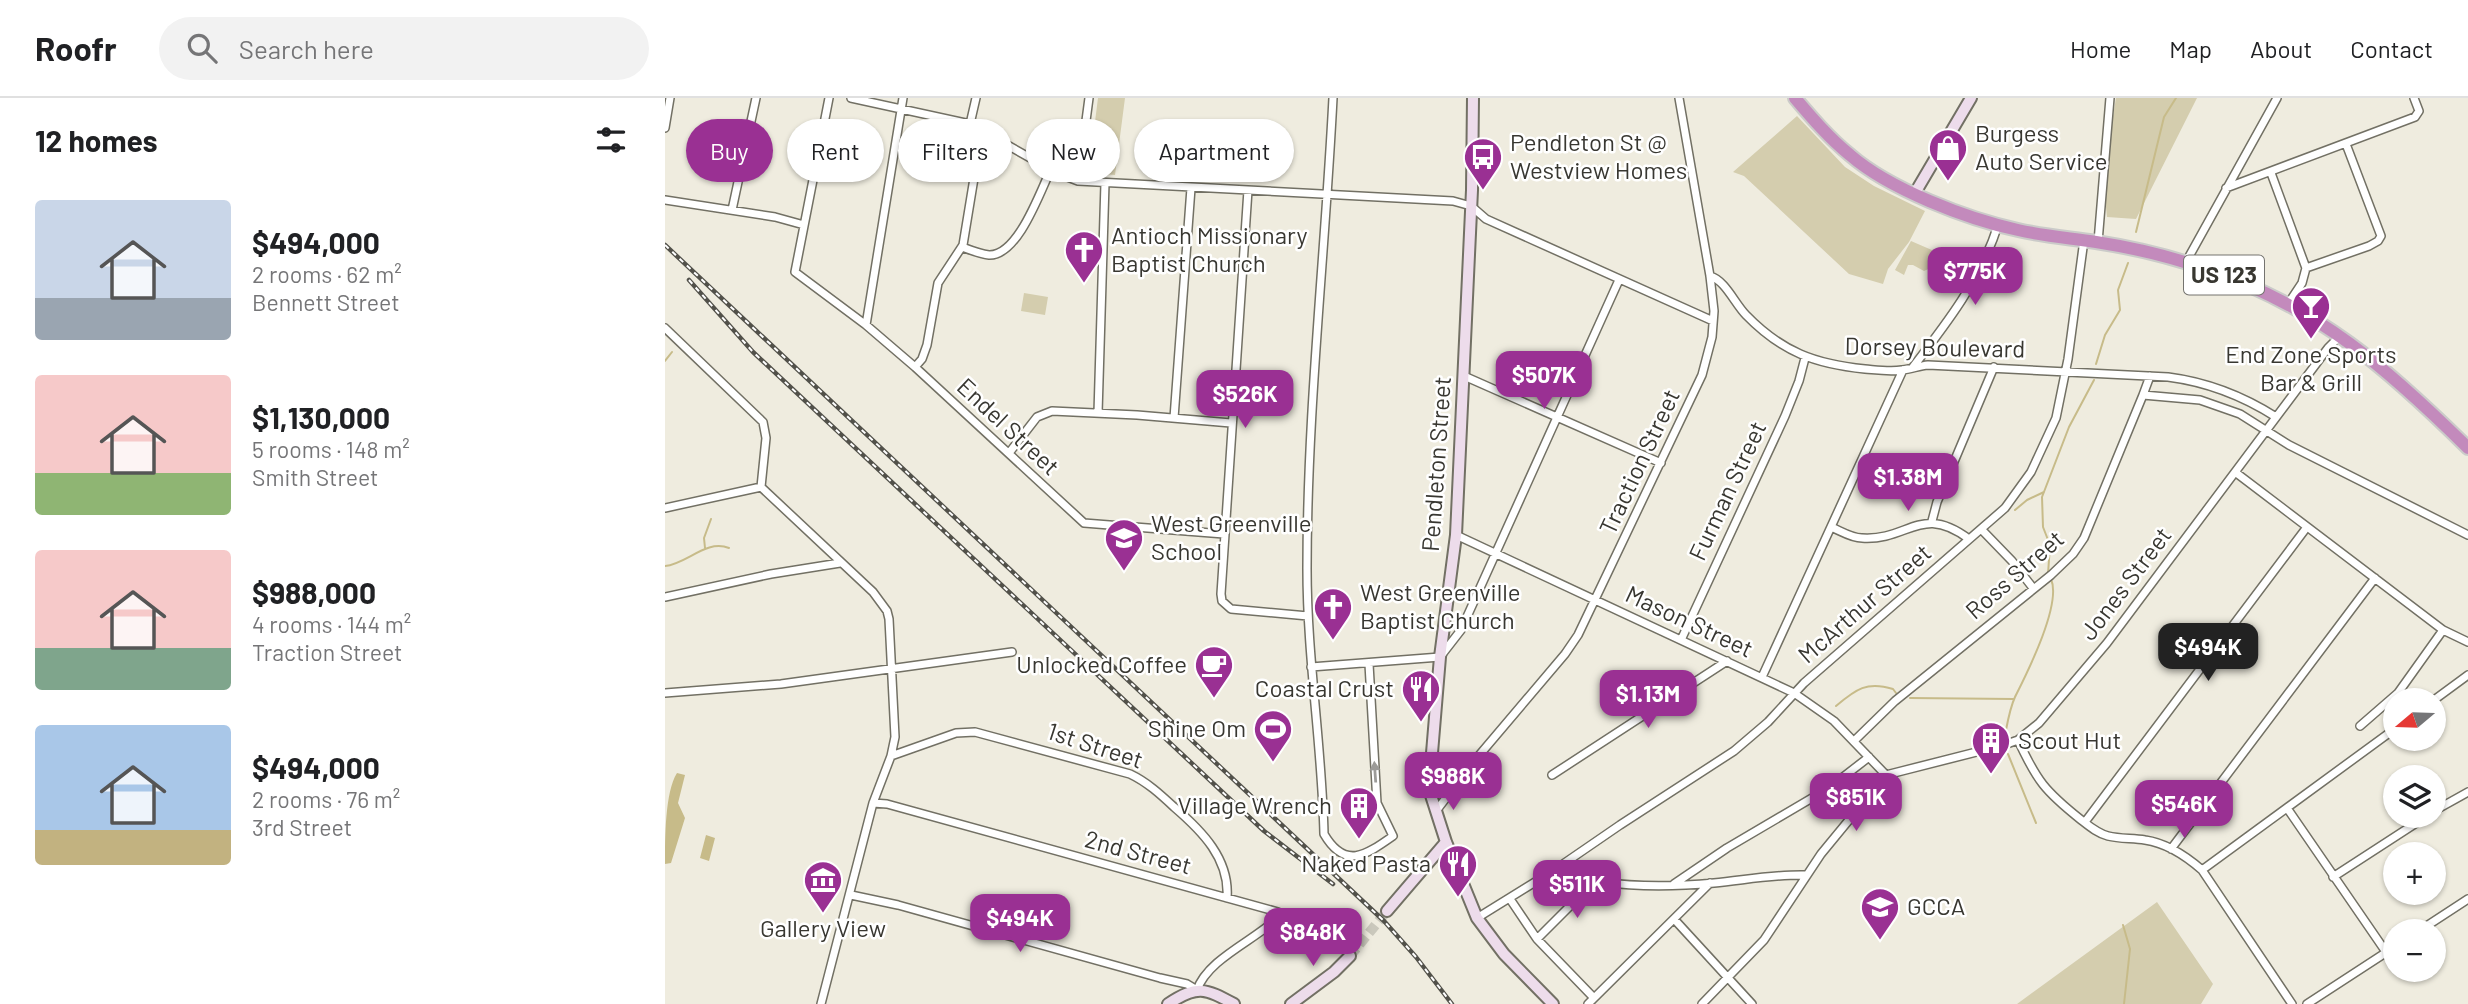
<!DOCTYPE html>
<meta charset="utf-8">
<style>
body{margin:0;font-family:Barlow,sans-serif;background:#f2f2f2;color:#202124;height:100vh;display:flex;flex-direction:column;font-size:26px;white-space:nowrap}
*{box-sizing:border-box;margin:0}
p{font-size:23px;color:#757577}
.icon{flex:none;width:38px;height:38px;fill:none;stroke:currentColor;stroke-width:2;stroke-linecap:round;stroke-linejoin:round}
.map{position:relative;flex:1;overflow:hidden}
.drawer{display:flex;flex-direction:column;background:#fff;width:665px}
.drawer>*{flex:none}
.banner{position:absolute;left:21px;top:21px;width:665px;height:63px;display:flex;gap:14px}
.needle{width:46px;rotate:251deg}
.controls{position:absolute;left:1718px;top:590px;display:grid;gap:14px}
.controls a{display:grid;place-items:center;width:63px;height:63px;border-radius:50%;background:#fff;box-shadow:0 2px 5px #0004;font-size:35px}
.price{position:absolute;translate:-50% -60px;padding:0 16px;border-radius:14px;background:#9a3093;color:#fff;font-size:23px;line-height:46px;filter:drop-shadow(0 2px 4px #0008)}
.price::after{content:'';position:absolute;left:50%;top:42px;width:21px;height:16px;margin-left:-10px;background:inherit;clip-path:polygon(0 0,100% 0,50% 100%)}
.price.on{background:#222;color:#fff}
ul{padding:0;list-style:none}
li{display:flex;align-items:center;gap:21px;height:175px;padding:0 35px}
li span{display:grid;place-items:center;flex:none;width:196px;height:140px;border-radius:7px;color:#555}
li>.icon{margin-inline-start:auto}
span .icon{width:84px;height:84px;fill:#fffc;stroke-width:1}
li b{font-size:30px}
h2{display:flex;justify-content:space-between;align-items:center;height:84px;padding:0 35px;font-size:30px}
.chip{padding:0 24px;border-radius:32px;background:#fff;box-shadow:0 2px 5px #0004;font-size:24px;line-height:63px}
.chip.on{background:#9a3093;color:#fff}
header{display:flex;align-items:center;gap:42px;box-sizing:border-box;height:98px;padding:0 35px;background:#fff;border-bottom:2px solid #e0e0e0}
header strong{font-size:33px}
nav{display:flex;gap:38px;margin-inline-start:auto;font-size:24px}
.search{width:490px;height:63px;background:#f2f2f2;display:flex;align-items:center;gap:18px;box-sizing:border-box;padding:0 24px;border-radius:38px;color:#757577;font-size:26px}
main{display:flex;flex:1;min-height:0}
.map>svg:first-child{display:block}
.green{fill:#d4cdae}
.water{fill:#c7bb89}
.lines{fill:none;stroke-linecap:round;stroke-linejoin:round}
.stream{stroke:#c7bb89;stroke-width:2}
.secondary-tunnel{stroke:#cac8bc;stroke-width:10;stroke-dasharray:10 5;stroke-linecap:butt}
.street-casing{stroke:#727064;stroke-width:10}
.secondary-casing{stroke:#727064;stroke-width:14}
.highway-casing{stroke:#cbcbc9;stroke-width:16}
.street{stroke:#fff;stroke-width:7}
.secondary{stroke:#eddceb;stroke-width:10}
.highway{stroke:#c38abc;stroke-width:12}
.rail-casing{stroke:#52514a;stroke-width:4.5}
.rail{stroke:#fff;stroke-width:2;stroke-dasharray:5;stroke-linecap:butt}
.oneway{fill:#9c9b98}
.labels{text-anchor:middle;stroke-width:5;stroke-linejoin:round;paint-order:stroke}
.shield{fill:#fff;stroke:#74736f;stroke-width:2}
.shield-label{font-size:23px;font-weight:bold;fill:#383731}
.poi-label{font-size:24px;fill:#383731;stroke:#fff;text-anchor:start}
.street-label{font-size:24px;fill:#383731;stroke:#fff}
</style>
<header>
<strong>Roofr</strong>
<div class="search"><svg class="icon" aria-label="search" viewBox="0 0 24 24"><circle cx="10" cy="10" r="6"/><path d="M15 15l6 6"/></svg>Search here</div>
<nav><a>Home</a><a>Map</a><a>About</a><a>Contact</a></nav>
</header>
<main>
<section class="drawer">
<h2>12 homes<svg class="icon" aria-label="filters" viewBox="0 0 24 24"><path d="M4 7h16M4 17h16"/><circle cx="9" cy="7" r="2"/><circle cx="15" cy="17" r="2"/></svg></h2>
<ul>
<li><span style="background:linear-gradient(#c9d6e8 70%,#9aa5b1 0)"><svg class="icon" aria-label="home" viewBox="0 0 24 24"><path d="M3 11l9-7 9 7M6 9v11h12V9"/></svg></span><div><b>$494,000</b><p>2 rooms · 62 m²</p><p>Bennett Street</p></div></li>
<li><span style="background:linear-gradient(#f6c9c9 70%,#8fb573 0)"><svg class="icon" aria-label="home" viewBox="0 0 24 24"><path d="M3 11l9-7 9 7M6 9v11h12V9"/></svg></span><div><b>$1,130,000</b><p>5 rooms · 148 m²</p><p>Smith Street</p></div></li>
<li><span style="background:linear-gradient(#f6c9c9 70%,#7fa58c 0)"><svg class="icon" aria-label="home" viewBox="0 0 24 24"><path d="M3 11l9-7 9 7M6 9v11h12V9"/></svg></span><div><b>$988,000</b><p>4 rooms · 144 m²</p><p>Traction Street</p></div></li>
<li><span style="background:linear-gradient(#a9c7e8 75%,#c2b280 0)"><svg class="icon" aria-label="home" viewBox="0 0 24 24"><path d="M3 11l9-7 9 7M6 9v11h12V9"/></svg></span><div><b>$494,000</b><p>2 rooms · 76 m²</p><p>3rd Street</p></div></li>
</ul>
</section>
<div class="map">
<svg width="1803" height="906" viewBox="0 0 1803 906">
<rect width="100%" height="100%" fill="#efecdf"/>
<path class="green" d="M433,0H460L450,77L427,75L424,71Z
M1451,0H1532L1471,121L1442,119L1438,80Z
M1132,18L1180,69L1209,88L1260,113L1244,144L1223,171L1218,186L1184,176L1079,78L1068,74Z
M1246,143L1276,156L1272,167L1259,173L1248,167H1243L1239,177L1230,172Z
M359,195L383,199L380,217L356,213Z
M1492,804L1548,886L1536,906H1352Z"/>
<path class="water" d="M12,675L20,677L13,705L20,720L6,765L0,766C0,740 0,694 12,675Z
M41,737L50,740L44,763L35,760Z"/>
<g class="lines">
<path class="stream" d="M1471,134L1499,19L1511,0
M0,263L7,254
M1431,266L1440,237L1455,212L1453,192L1463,165
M1350,412L1362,402L1379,394
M40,450L39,440L46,421
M0,468C22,466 41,441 64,450
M1383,476L1385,447L1378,429L1377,399L1404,329L1429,282
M1245,600L1349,601
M1171,608C1191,591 1202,583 1228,591L1231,595
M1339,642C1342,628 1344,612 1350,599C1362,575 1397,506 1386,481
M1343,656L1371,725
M1458,827L1465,851L1459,906"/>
<path class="secondary-tunnel" d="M685,858L722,813"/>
<g class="street-casing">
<path id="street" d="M164,0L130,174L201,227L250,269L419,425L559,436
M186,0L305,26L392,75L413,83L788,103L806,108L821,121L1048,223
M668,0C660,157 642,314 642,471C642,560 657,647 659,736C680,772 701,757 728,738L712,705L704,566
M305,26L311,0
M0,30L5,0
M1606,75L1641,170L1637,185L1623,206
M413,83L424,0
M1561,90L1750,19L1754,13L1749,0
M583,92L556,496L557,503L566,511L643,518
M0,102L110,119L139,127
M67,112L91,0
M1433,144L1445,0
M297,149C305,152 315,156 324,157C353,158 375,94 386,71
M1521,164L1612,0
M1641,170L1704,148L1713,143L1716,138L1681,46
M1045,178C1060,182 1070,206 1081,217C1117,254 1150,266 1200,271C1212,272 1225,274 1237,272C1246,271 1254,268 1263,267L1503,279C1542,284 1578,298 1611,319
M201,227L238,0
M0,230L98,324L101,340L96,389L208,494L222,513L224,521L230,639L226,658L208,705L156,906
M250,269L257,261L262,247L273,185L298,147L313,56L321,35
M1248,269C1282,225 1316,181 1333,127
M799,278L996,365
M1485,278L1478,297L1535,302L1575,316L1624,347L1803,437
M433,315L440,85
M509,320L526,90
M344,355L372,319L387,313L472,317L566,325
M1570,374L1778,532L1803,544
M0,410L96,389
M1267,423L1272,404L1329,269
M1166,429C1176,433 1186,440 1197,440C1244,443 1256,405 1304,441
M1316,431L1347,463L1368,490
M791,437L1129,595L1169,623L1221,677
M0,499L106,476L175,465
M1016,542L1120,318L1134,283L1140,260
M646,569L775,559L796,532L954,182
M1097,579L1238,272
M0,595L116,586L347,554
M1769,602L1803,577
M1695,628L1733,595L1778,532
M1353,642C1372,683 1380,693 1415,721C1424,728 1432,735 1443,738C1455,741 1468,740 1480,742C1501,745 1521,758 1537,772L1627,906
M1189,643L1230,603L1386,477L1408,456L1419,440L1478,297
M226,658L291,635L310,634L465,676C482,684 495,696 509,709C537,733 565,761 562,800
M887,677L1062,563
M1221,677L1339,647L1353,642L1374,625L1442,545L1663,250L1676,237
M764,691L775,695H785
M1622,710L1721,854
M771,713L811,661L900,556L913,537L1037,277L1047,239L1049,213L1045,178L1014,0
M1769,713L1803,694
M1420,724L1642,429
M1506,751L1710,480
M1537,772L1731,630
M888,773C940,790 996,790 1049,785C1080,782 1110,776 1141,777
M1668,779L1762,718
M1009,786L1062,750L1164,690L1204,659
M186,797L233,807L495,880L522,886L532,892C543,860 593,841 616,817L613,814L222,706L208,705
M845,801L872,841L929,900
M812,820L888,773L955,727L1069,653L1103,624L1139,585L1340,410L1366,374L1391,320L1403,261L1419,142
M1009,821L1087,906
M1754,833L1803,801
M872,841L917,796L926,782
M923,906L1045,785
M1037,906L1099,842L1156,756L1221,677
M1642,906L1731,848"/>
</g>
<g class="secondary-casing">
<path id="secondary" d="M808,0L807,92L791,437L775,559L764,691L781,744L812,820L839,856L888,906
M1250,95L1306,0
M722,813L781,744
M503,906C532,887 540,890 569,906
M626,906L669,874L685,858"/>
</g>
<g class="highway-casing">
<path id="highway" d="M1130,0C1147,20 1164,40 1185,57C1224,91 1302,121 1353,132C1379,138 1405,140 1431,144C1470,150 1507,159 1544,172C1654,210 1722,270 1803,350"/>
</g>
<use href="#street" class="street"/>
<use href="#secondary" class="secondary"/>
<use href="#highway" class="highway"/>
<g class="rail-casing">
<path id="rail" d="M0,147L719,823L751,859L787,906
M24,182L88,254L599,733L668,786"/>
</g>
<use href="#rail" class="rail"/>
</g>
<defs><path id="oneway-solid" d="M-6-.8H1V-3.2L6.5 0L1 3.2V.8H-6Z" transform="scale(1.75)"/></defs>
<use class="oneway" href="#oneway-solid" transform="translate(710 674) rotate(-94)"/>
<defs>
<g id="shop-pin" transform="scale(2.0125)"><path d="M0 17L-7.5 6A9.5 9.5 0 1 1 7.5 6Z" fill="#9a3093" stroke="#fff"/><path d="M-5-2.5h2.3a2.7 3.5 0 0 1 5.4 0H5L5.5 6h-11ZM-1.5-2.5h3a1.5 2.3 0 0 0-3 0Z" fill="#fff"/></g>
<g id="bus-pin" transform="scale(2.0125)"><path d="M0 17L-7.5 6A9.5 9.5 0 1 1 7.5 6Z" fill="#9a3093" stroke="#fff"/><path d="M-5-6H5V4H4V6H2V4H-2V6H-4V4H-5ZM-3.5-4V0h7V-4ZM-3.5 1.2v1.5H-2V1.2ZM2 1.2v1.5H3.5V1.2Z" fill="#fff"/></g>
<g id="church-pin" transform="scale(2.0125)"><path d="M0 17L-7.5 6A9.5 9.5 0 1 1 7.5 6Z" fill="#9a3093" stroke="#fff"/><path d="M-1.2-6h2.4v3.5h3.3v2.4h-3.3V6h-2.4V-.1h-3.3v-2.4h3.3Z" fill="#fff"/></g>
<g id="bar-pin" transform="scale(2.0125)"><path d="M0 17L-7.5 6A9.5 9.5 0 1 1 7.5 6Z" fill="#9a3093" stroke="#fff"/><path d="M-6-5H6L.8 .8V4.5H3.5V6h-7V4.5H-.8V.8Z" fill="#fff"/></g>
<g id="school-pin" transform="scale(2.0125)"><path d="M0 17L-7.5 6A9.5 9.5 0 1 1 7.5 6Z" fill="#9a3093" stroke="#fff"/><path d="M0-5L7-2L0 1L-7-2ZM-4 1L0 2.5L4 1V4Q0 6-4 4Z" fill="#fff"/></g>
<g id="cafe-pin" transform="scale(2.0125)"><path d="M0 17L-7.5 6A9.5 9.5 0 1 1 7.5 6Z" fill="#9a3093" stroke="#fff"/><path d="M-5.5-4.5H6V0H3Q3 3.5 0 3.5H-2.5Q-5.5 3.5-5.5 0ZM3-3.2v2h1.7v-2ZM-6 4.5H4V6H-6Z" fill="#fff"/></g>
<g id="restaurant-pin" transform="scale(2.0125)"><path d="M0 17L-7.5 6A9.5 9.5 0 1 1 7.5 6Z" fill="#9a3093" stroke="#fff"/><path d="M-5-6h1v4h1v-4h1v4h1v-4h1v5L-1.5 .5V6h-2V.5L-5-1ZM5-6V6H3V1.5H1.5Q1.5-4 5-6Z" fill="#fff"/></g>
<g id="stadium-pin" transform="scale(2.0125)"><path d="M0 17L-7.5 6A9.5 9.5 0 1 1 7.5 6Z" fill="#9a3093" stroke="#fff"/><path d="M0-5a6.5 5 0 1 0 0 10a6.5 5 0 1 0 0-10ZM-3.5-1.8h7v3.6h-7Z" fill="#fff"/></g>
<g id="building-pin" transform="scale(2.0125)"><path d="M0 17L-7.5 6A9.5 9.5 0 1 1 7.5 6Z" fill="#9a3093" stroke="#fff"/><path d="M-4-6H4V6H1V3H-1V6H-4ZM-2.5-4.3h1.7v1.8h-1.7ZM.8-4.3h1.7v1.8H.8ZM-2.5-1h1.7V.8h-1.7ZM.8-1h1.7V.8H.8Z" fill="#fff"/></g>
<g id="museum-pin" transform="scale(2.0125)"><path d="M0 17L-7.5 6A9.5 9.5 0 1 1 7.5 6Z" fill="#9a3093" stroke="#fff"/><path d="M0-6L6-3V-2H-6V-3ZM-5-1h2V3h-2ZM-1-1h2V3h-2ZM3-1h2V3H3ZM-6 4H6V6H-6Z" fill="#fff"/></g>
</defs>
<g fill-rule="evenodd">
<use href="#shop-pin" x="1283" y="50"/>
<use href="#bus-pin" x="818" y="59"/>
<use href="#church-pin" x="419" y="152"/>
<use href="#bar-pin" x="1646" y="208"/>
<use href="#school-pin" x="459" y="440"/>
<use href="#church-pin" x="668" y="509"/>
<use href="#cafe-pin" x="549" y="567"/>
<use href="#restaurant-pin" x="756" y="591"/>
<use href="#stadium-pin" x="608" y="631"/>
<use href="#building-pin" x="1326" y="643"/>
<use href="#building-pin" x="694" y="708"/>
<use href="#restaurant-pin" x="793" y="766"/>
<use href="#museum-pin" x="158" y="782"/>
<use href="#school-pin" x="1215" y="809"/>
</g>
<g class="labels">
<rect class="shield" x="1519" y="157.5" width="80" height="39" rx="5"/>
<g class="shield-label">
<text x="1559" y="185">US 123</text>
</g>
<g class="poi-label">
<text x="1310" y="44">Burgess<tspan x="1310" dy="28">Auto Service</tspan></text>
<text x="845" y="53">Pendleton St @<tspan x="845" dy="28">Westview Homes</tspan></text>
<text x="446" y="146">Antioch Missionary<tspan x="446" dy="28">Baptist Church</tspan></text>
<text x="1646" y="265" text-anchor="middle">End Zone Sports<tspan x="1646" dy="28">Bar &amp; Grill</tspan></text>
<text x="486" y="434">West Greenville<tspan x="486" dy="28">School</tspan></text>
<text x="695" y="503">West Greenville<tspan x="695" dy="28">Baptist Church</tspan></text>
<text x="522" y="575" text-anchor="end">Unlocked Coffee</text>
<text x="729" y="599" text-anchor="end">Coastal Crust</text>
<text x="581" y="639" text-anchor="end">Shine Om</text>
<text x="1353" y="651">Scout Hut</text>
<text x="667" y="716" text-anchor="end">Village Wrench</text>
<text x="766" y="774" text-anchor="end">Naked Pasta</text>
<text x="1242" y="817">GCCA</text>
<text x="158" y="839" text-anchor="middle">Gallery View</text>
</g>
<g class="street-label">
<text transform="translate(1270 250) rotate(1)" y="8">Dorsey Boulevard</text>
<text transform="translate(343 329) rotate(43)" y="8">Endel Street</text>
<text transform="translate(975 364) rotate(-65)" y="8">Traction Street</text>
<text transform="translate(772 366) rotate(-86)" y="8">Pendleton Street</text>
<text transform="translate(1063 393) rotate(-65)" y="8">Furman Street</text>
<text transform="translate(1350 477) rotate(-41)" y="8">Ross Street</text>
<text transform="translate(1461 486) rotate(-53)" y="8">Jones Street</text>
<text transform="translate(1200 506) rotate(-41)" y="8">McArthur Street</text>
<text transform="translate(1024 524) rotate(25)" y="8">Mason Street</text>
<text transform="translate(430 648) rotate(18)" y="8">1st Street</text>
<text transform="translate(473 755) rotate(15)" y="8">2nd Street</text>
</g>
</g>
</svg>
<div class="controls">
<a><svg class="needle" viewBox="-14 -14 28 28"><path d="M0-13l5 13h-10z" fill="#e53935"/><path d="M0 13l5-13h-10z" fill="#757577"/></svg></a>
<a><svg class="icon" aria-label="layers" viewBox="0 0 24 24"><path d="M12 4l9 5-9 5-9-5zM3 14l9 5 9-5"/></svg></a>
<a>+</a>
<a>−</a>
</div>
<b class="price" style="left:1310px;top:209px">$775K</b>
<b class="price" style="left:879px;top:313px">$507K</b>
<b class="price" style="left:580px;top:332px">$526K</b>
<b class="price" style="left:1243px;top:415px">$1.38M</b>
<b class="price on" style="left:1543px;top:585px">$494K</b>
<b class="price" style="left:983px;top:632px">$1.13M</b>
<b class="price" style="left:788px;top:714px">$988K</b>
<b class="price" style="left:1191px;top:735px">$851K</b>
<b class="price" style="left:1519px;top:742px">$546K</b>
<b class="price" style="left:912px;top:822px">$511K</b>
<b class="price" style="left:355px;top:856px">$494K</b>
<b class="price" style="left:648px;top:870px">$848K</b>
<div class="banner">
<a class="chip on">Buy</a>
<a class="chip">Rent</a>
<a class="chip">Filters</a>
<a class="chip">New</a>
<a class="chip">Apartment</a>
</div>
</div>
</main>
